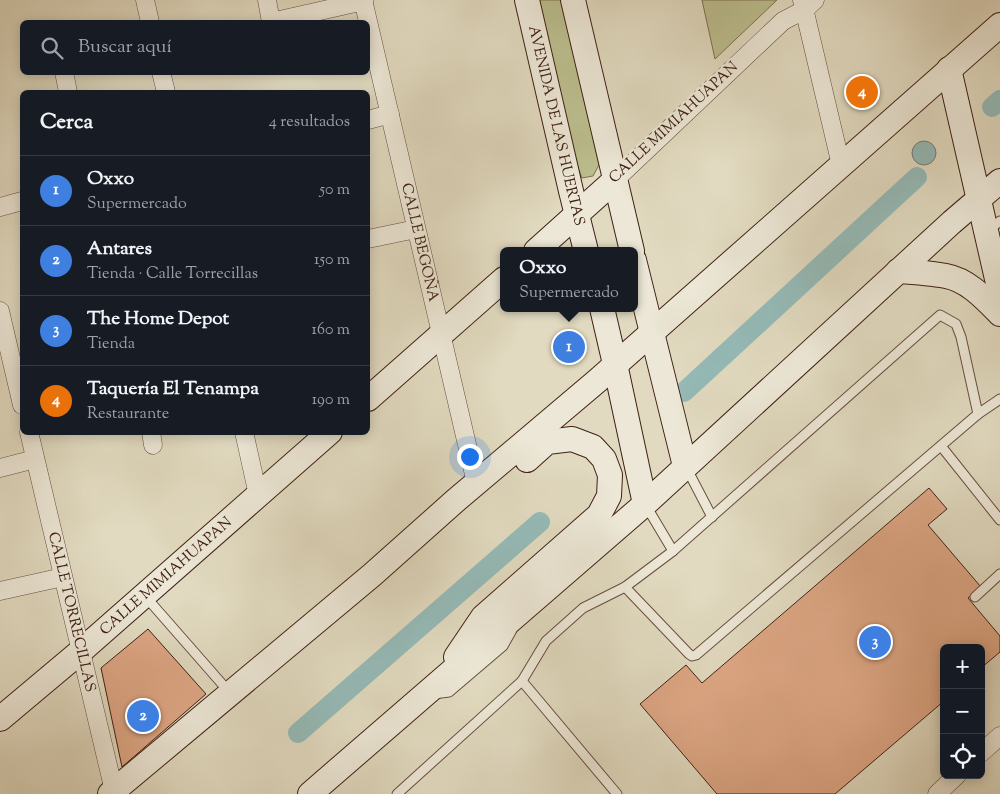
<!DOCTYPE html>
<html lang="es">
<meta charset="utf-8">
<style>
body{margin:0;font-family:"Sorts Mill Goudy",serif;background:#242831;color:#f1f3f6}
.controls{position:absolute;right:15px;bottom:15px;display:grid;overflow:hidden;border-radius:8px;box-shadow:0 2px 12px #0003}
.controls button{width:45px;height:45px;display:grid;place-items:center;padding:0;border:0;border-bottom:1px solid #363941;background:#171b24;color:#f1f3f6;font:25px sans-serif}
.you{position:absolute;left:469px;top:456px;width:18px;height:18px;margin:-12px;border:4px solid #fff;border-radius:50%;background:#1a73e8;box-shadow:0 0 0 8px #1a73e833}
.badge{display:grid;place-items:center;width:32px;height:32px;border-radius:50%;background:#c59692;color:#fff;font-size:16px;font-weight:700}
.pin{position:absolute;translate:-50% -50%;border:2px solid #fff;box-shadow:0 1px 5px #0006}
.popup{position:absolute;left:500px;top:247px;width:138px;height:65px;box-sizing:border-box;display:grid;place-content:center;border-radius:8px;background:#171b24;filter:drop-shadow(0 1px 4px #0005);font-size:16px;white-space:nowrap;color:#9ea1a6}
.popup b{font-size:19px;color:#f1f3f6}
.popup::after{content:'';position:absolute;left:50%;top:100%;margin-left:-10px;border:10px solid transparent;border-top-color:#171b24}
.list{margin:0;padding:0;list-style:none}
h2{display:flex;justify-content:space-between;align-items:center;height:65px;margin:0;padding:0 20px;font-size:21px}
h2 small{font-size:16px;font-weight:400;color:#9ea1a6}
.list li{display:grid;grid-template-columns:32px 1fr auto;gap:15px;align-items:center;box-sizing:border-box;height:70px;padding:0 20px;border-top:1px solid #363941}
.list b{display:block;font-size:19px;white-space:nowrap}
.list p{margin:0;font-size:16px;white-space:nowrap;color:#9ea1a6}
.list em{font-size:16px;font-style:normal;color:#9ea1a6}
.icon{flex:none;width:28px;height:28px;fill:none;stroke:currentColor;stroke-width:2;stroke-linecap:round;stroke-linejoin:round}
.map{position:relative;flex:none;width:1000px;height:794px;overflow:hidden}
.search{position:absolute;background:#171b24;box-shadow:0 2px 12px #0003;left:20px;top:20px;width:350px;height:55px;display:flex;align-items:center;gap:12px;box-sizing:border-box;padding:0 18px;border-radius:8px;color:#9ea1a6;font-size:19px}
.panel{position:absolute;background:#171b24;box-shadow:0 2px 12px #0003;left:20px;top:90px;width:350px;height:345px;border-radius:8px}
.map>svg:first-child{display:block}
.green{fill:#bbbd8d;stroke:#7e6e50}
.water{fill:#95bab7;stroke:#737c76}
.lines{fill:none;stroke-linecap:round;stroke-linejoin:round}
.canal{stroke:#95bab7;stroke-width:20}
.building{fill:#dda684;stroke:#402014}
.lane-casing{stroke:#684e3f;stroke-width:11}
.street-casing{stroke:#684e3f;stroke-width:19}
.secondary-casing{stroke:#402014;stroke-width:26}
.lane{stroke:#ece7d6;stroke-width:9}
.street{stroke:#ece7d6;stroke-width:18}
.secondary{stroke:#ece7d6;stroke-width:24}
.labels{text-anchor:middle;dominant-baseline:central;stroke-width:4.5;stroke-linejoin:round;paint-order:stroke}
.street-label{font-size:15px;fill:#402014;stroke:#ece7d6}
</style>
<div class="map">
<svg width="1000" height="794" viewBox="0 0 1000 794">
<rect width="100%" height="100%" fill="#e1dac0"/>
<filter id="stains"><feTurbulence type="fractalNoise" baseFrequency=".004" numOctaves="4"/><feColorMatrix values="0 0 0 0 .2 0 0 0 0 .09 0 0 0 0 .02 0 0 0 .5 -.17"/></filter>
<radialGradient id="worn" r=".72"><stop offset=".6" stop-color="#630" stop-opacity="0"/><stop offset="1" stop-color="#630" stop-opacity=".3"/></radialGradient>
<g class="green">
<path d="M535,0H563L600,163L593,176L582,178L568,141Z"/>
<path d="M702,0H777L715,59Z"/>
</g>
<circle class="water" cx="924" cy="153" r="12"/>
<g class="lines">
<g class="canal">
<path d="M992,107L1000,100"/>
<path d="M684,392L917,177"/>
<path d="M298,733L540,522"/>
</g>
</g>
<g class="building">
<path d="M929,488L947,509L928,525L981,587L968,598L1000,636V652L981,668V648H944V701L835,794H717L640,704L686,665L702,683Z"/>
<path d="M148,629L206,694L122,767L101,668Z"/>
</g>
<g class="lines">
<g class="lane-casing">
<g id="lane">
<path d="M988,231L1000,221"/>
<path d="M941,446L1000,520"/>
<path d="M687,469L712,517"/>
<path d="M645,504L673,551"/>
<path d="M625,587L689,654L692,656L696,655L978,414L1000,399"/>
<path d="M145,596L230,693"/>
<path d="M975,597L1000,574"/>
<path d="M522,681L617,794"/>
<path d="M434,694L449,692L503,646L512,630"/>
<path d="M397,794L522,681L546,641L583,608L625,587L673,551L940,315L956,324L961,337L978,414"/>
</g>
</g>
<g class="street-casing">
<g id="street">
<path d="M145,0L150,22"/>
<path d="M267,0L271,22"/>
<path id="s1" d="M363,0L476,483"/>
<path d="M802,0L841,165"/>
<path d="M271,22L364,1"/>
<path d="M64,72L68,92"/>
<path d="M161,72L166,92"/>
<path d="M368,120L390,114"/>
<path d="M615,180L783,21L804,10L815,0"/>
<path d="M0,207L22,201"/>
<path d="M368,239L416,229"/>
<path d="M0,311L22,405"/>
<path id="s2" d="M29,432L114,791"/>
<path d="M151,432L153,445"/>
<path d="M244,432L258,495"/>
<path d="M0,468L35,459"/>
<path d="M0,591L63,577"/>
<path d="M981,753L1000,736"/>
<path d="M937,794L957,775"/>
</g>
</g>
<g class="secondary-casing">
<g id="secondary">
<path id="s3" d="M527,0L571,191L586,251"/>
<path d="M573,0L632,251"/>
<path d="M949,69L1000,292"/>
<path d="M536,251L615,180"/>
<path d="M634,260L685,466"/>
<path d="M898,271C914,272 930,273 946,276C968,280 985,299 1000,314"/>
<path d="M602,308L615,364L645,504"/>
<path d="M368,399L504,279"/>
<path d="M456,657L483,617L599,515L609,496L610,475L604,459L593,447L572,439L547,442L527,460"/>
<path id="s4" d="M0,719L81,651L330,432"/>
<path d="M110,794L372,575L455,501L597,381L1000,25"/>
<path d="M310,794L645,504L952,222L1000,181"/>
</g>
</g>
<use href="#lane" class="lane"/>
<use href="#street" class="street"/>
<use href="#secondary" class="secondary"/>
</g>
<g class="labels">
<g class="street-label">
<text transform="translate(674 123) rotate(-43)">CALLE MIMIAHUAPAN</text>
<text stroke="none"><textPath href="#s3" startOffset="129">AVENIDA DE LAS HUERTAS</textPath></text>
<text stroke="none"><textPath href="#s1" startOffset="249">CALLE BEGOÑA</textPath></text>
<text stroke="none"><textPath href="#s4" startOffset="219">CALLE MIMIAHUAPAN</textPath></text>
<text stroke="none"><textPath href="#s2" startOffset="185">CALLE TORRECILLAS</textPath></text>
</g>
</g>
<rect width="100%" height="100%" filter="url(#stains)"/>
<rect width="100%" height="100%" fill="url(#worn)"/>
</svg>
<div class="controls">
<button>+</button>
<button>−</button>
<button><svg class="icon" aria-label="locate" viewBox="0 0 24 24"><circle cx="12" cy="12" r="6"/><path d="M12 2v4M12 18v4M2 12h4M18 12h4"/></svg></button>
</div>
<div class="you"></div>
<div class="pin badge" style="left:569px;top:347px;background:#3f7fe0">1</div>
<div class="popup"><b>Oxxo</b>Supermercado</div>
<div class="pin badge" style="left:143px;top:716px;background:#3f7fe0">2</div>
<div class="pin badge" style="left:875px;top:642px;background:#3f7fe0">3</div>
<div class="pin badge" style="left:862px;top:92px;background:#e8710a">4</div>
<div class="search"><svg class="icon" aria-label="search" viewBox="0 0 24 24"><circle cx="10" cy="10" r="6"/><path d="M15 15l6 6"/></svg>Buscar aquí</div>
<section class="panel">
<h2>Cerca<small>4 resultados</small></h2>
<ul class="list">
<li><span class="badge" style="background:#3f7fe0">1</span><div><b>Oxxo</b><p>Supermercado</p></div><em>50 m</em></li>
<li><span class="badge" style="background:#3f7fe0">2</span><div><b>Antares</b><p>Tienda · Calle Torrecillas</p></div><em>150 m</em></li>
<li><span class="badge" style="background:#3f7fe0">3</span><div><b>The Home Depot</b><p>Tienda</p></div><em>160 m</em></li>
<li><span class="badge" style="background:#e8710a">4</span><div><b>Taquería El Tenampa</b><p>Restaurante</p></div><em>190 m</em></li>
</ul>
</section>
</div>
